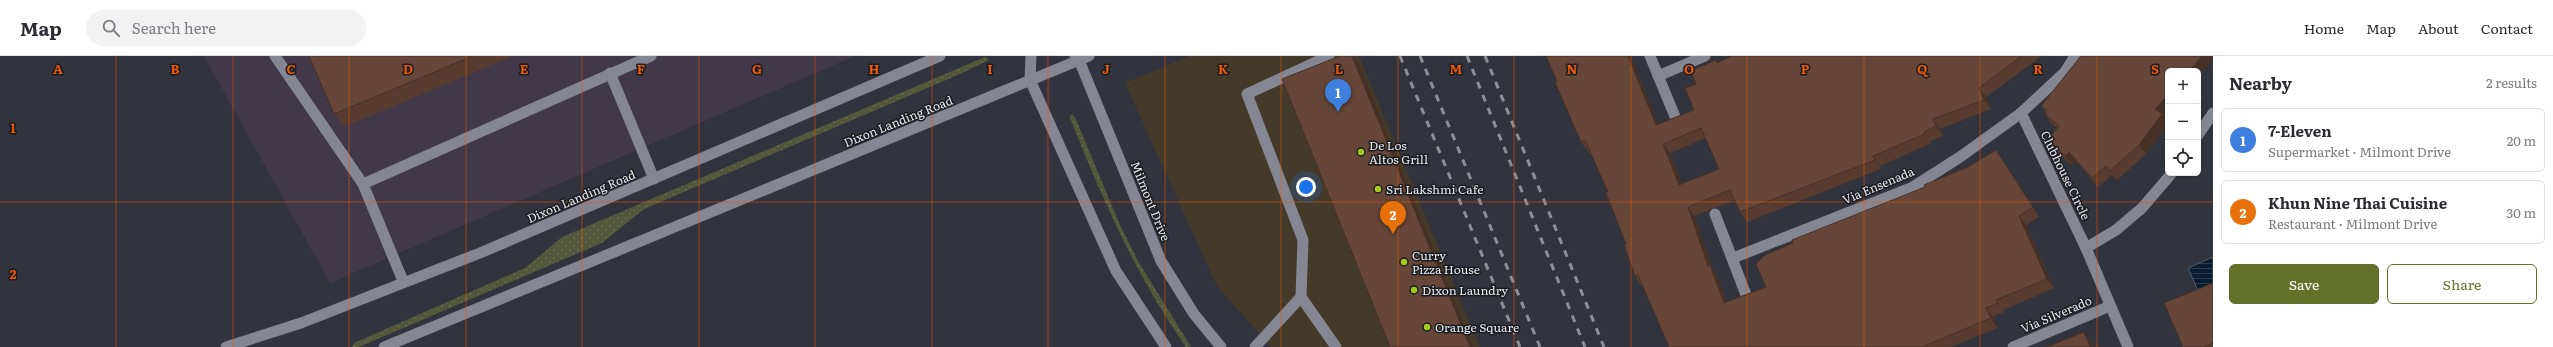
<!DOCTYPE html>
<meta charset="utf-8">
<style>
body{margin:0;font-family:Literata,serif;background:#f2f2f3;color:#2b2b33}
.controls{position:absolute;right:12px;top:12px;display:grid;overflow:hidden;border-radius:6px;box-shadow:0 1px 3px #0004}
.controls button{width:36px;height:36px;display:grid;place-items:center;padding:0;border:0;border-bottom:1px solid #e1e1e2;background:#fff;color:#2b2b33;font:20px sans-serif}
.you{position:absolute;left:1306px;top:131px;width:14px;height:14px;margin:-10px;border:3px solid #fff;border-radius:50%;background:#1a73e8;box-shadow:0 0 0 6px #1a73e833}
.badge{display:grid;place-items:center;width:26px;height:26px;border-radius:50%;background:#647128;color:#fff;font-size:13px;font-weight:700}
.pin{position:absolute;translate:-50% -33px;filter:drop-shadow(0 1px 2px #0008)}
.pin::after{content:'';position:absolute;top:21px;width:14px;height:12px;background:inherit;clip-path:polygon(0 0,100% 0,50% 100%)}
.list{margin:0;padding:0;list-style:none}
h2{display:flex;justify-content:space-between;align-items:center;height:52px;margin:0;padding:0 16px;font-size:17px}
h2 small{font-size:13px;font-weight:400;color:#7c7c81}
.list li{display:grid;grid-template-columns:26px 1fr auto;gap:12px;align-items:center;box-sizing:border-box;height:64px;margin:0 8px 8px;padding:0 8px;border:1px solid #e1e1e2;border-radius:6px}
.list b{display:block;font-size:15px;white-space:nowrap}
.list p{margin:0;font-size:13px;white-space:nowrap;color:#7c7c81}
.list em{font-size:13px;font-style:normal;color:#7c7c81}
.actions{display:flex;gap:8px;padding:12px 16px}
.actions a{flex:1;padding:9px 0;border:1px solid #647128;border-radius:6px;text-align:center;font-size:14px;color:#647128}
.actions .main{background:#647128;color:#fff}
.icon{flex:none;width:22px;height:22px;fill:none;stroke:currentColor;stroke-width:2;stroke-linecap:round;stroke-linejoin:round}
.map{position:relative;flex:none;width:2213px;height:291px;overflow:hidden}
header{display:flex;align-items:center;gap:24px;box-sizing:border-box;height:56px;padding:0 20px;background:#fff;border-bottom:1px solid #e1e1e2}
header strong{font-size:19px}
nav{display:flex;gap:22px;margin-inline-start:auto;font-size:14px}
.search{width:280px;height:36px;background:#f2f2f3;display:flex;align-items:center;gap:10px;box-sizing:border-box;padding:0 14px;border-radius:22px;color:#7c7c81;font-size:15px}
main{display:flex}
aside{flex:1;background:#fff}
.map>svg:first-child{display:block}
.commercial{fill:#443a2a}
.industrial{fill:#413848}
.grass{fill:url(#grass-dots)}
.water{fill:url(#water-rules);stroke:#4c5a6b}
.lines{fill:none;stroke-linecap:round;stroke-linejoin:round}
.service{stroke:#848792;stroke-width:11}
.minor{stroke:#848792;stroke-width:11}
.tertiary{stroke:#848792;stroke-width:11}
.secondary{stroke:#848792;stroke-width:11}
.rail{stroke:#8d8f97;stroke-width:3;stroke-dasharray:7 7;stroke-linecap:butt}
.wall{fill:#583c30;fill-rule:evenodd}
.shaded-wall{fill:#473127}
.building{fill:#664638;stroke:#473127;fill-rule:evenodd}
.grid{fill:none;stroke:#e8590c;stroke-width:1;stroke-opacity:0.55}
.poi-dot{fill:#a9c71b;stroke:#1a1c20;stroke-width:1.5}
.labels{text-anchor:middle;dominant-baseline:central;stroke-width:3;stroke-linejoin:round;paint-order:stroke}
.street-label{font-size:12px;fill:#e7e9ef;stroke:#1a1c20}
.poi-label{font-size:12px;fill:#e7e9ef;stroke:#1a1c20;text-anchor:start}
.grid-label{font-size:13px;text-anchor:middle;font-weight:bold;fill:#e8590c;stroke:#1a1c20;stroke-width:3;stroke-linejoin:round;paint-order:stroke}
</style>
<header>
<strong>Map</strong>
<div class="search"><svg class="icon" aria-label="search" viewBox="0 0 24 24"><circle cx="10" cy="10" r="6"/><path d="M15 15l6 6"/></svg>Search here</div>
<nav><a>Home</a><a>Map</a><a>About</a><a>Contact</a></nav>
</header>
<main>
<div class="map">
<svg width="2213" height="291" viewBox="0 0 2213 291">
<defs>
<pattern id="grass-dots" width="8" height="8" patternUnits="userSpaceOnUse"><rect width="8" height="8" fill="#52563a"/><path d="M2 2h.1M6 6h.1" fill="none" stroke="#6b6e57" stroke-width="1.8" stroke-linecap="round"/></pattern>
<pattern id="water-rules" width="6" height="5" patternUnits="userSpaceOnUse"><rect width="6" height="5" fill="#091c32"/><path d="M0 2.5h6" fill="none" stroke="#2d3d50"/></pattern>
</defs>
<rect width="100%" height="100%" fill="#31343d"/>
<path class="commercial" d="M1189,0H1359L1480,291H1271L1217,230L1125,27Z"/>
<path class="industrial" d="M204,0H855L330,227Z"/>
<g class="grass">
<path d="M985,1L989,4L960,18L644,153L602,187L359,291H352L354,287L525,212L562,181Z"/>
<path d="M1071,58L1075,61L1119,167L1138,205L1191,291H1186C1136,220 1102,142 1070,62Z"/>
</g>
<path class="water" d="M2213,201V234L2200,239L2188,212Z"/>
<g class="lines">
<g class="service">
<path d="M275,0L363,128L651,0"/>
<path d="M1329,0L1247,38L1303,184L1301,241L1336,291"/>
<path d="M610,17L654,123"/>
<path d="M363,128L403,225"/>
<path d="M1255,291L1301,241"/>
</g>
<g class="minor">
<path d="M1650,0L1676,63"/>
<path d="M1658,20L1705,0"/>
<path d="M2021,57L2086,192L2128,291"/>
<path d="M2198,79L2213,57"/>
<path d="M1715,158L1748,244"/>
<path d="M2086,192L2116,174L2142,152L2172,117"/>
<path d="M1733,202L1913,131L1960,101L2021,57L2065,16L2075,0"/>
<path d="M2013,291L2110,250"/>
</g>
<g class="tertiary">
<path d="M1031,0L1030,24L1116,215L1166,291"/>
<path d="M1075,0L1079,4L1161,205L1194,258L1221,291"/>
</g>
<g class="secondary">
<path d="M226,291L301,267L480,197L940,0"/>
<path d="M384,291L1089,0"/>
</g>
<g class="rail">
<path d="M1400,0L1520,291"/>
<path d="M1420,0L1540,291"/>
<path d="M1467,0L1585,291"/>
<path d="M1485,0L1604,291"/>
</g>
</g>
<g class="wall">
<path d="M309,0H513L344,71L334,58Z"/>
<path d="M1732,0H2042L1986,41L1991,53L1940,73L1943,80L1930,85L1932,87L1880,110L1881,113L1747,166L1740,156L1735,144L1694,160L1713,213L1717,219L1727,246L1766,231L1925,131L1968,111L1996,94L2039,161L2026,169L2054,232L2003,254L2004,256L1993,261L1997,272L1951,291H1669L1643,230H1641L1635,220L1626,188L1608,136L1590,95L1588,96L1581,86L1557,25L1658,68L1694,54L1696,28L1718,7ZM1706,82L1719,113L1682,128L1670,97Z"/>
<path d="M2081,0H2212L2208,10L2168,15V56L2164,61L2168,67V68L2146,98L2117,124L2112,119L2098,131L2076,105L2072,109L2053,94L2047,85L2057,72L2051,67L2045,58L2046,56L2041,50Z"/>
<path d="M2213,227V291H2183Z"/>
</g>
<g class="shaded-wall">
<path d="M1352,0H1353L1359,8L1473,291H1470Z"/>
<path d="M1628,0H1631L1663,79L1656,69Z"/>
<path d="M2202,0H2212L2208,10L2198,21V15H2189Z"/>
<path d="M1979,32L1986,41L1991,53L1984,44Z"/>
<path d="M2168,39V56L2164,61L2168,67V68L2146,98L2139,89L2155,53Z"/>
<path d="M1933,63L1940,73L1943,80L1936,70Z"/>
<path d="M1663,88L1670,97L1686,138L1679,129Z"/>
<path d="M2069,96L2076,105L2072,109L2066,100Z"/>
<path d="M1873,100L1880,110L1881,113L1875,104Z"/>
<path d="M1688,151L1694,160L1713,213L1717,219L1731,256L1724,247L1708,210Z"/>
<path d="M2019,160L2026,169L2054,232L2047,223Z"/>
<path d="M1986,252L1993,261L1997,272L1991,262Z"/>
<path d="M2084,276L2091,286L2093,291H2090Z"/>
</g>
<g class="building">
<path d="M309,0H473L334,58Z"/>
<path d="M1340,0H1352L1470,291H1390L1282,23Z"/>
<path d="M1546,0H1628L1656,69L1694,54L1685,32L1696,28L1691,15L1716,4L1717,7L1732,0H2022L1979,32L1984,44L1933,63L1936,70L1924,76L1925,78L1873,100L1875,104L1740,156L1730,134L1688,151L1708,210L1710,209L1724,247L1766,231L1756,208L1765,199L1793,187L1792,184L1925,131L1924,129L1968,111L1996,94L2033,151L2019,160L2047,223L1996,244L1998,247L1986,252L1991,262L1922,291H1669L1638,219L1635,220L1624,189L1626,188L1606,137L1608,136L1585,84L1581,86L1555,26L1557,25ZM1701,72L1719,113L1679,129L1663,88Z"/>
<path d="M2081,0H2202L2189,15H2168V39L2155,53L2162,58L2139,89L2110,115L2106,110L2092,122L2069,96L2066,100L2047,85L2059,70L2045,58L2047,54L2041,50Z"/>
<path d="M2213,227V287L2204,291H2183L2164,247Z"/>
<path d="M2084,276L2090,291H2047Z"/>
<path d="M2098,289V291H2093Z"/>
</g>
<path class="grid" d="M116,0V291M233,0V291M349,0V291M466,0V291M582,0V291M699,0V291M815,0V291M932,0V291M1048,0V291M1165,0V291M1281,0V291M1398,0V291M1514,0V291M1631,0V291M1747,0V291M1864,0V291M1980,0V291M2097,0V291M0,146H2213"/>
<g class="poi-dot">
<circle cx="1361" cy="96" r="4"/>
<circle cx="1378" cy="133" r="4"/>
<circle cx="1404" cy="206" r="4"/>
<circle cx="1414" cy="234" r="4"/>
<circle cx="1427" cy="271" r="4"/>
</g>
<g class="labels">
<g class="street-label">
<text transform="translate(898 65) rotate(-22)">Dixon Landing Road</text>
<text transform="translate(2066 119) rotate(64)">Clubhouse Circle</text>
<text transform="translate(1878 129) rotate(-23)">Via Ensenada</text>
<text transform="translate(581 140) rotate(-23)">Dixon Landing Road</text>
<text transform="translate(1151 145) rotate(68)">Milmont Drive</text>
<text transform="translate(2056 258) rotate(-23)">Via Silverado</text>
</g>
<g class="poi-label">
<text x="1369" y="89">De Los<tspan x="1369" dy="14">Altos Grill</tspan></text>
<text x="1386" y="133">Sri Lakshmi Cafe</text>
<text x="1412" y="199">Curry<tspan x="1412" dy="14">Pizza House</tspan></text>
<text x="1422" y="234">Dixon Laundry</text>
<text x="1435" y="271">Orange Square</text>
</g>
</g>
<g class="grid-label">
<text x="58" y="18">A</text>
<text x="175" y="18">B</text>
<text x="291" y="18">C</text>
<text x="408" y="18">D</text>
<text x="524" y="18">E</text>
<text x="641" y="18">F</text>
<text x="757" y="18">G</text>
<text x="874" y="18">H</text>
<text x="990" y="18">I</text>
<text x="1106" y="18">J</text>
<text x="1223" y="18">K</text>
<text x="1339" y="18">L</text>
<text x="1456" y="18">M</text>
<text x="1572" y="18">N</text>
<text x="1689" y="18">O</text>
<text x="1805" y="18">P</text>
<text x="1922" y="18">Q</text>
<text x="2038" y="18">R</text>
<text x="2155" y="18">S</text>
<text x="13" y="77">1</text>
<text x="13" y="223">2</text>
</g>
</svg>
<div class="controls">
<button>+</button>
<button>−</button>
<button><svg class="icon" aria-label="locate" viewBox="0 0 24 24"><circle cx="12" cy="12" r="6"/><path d="M12 2v4M12 18v4M2 12h4M18 12h4"/></svg></button>
</div>
<div class="you"></div>
<div class="pin badge" style="left:1338px;top:56px;background:#3f7fe0">1</div>
<div class="pin badge" style="left:1393px;top:178px;background:#e8710a">2</div>
</div>
<aside>
<h2>Nearby<small>2 results</small></h2>
<ul class="list">
<li><span class="badge" style="background:#3f7fe0">1</span><div><b>7-Eleven</b><p>Supermarket · Milmont Drive</p></div><em>20 m</em></li>
<li><span class="badge" style="background:#e8710a">2</span><div><b>Khun Nine Thai Cuisine</b><p>Restaurant · Milmont Drive</p></div><em>30 m</em></li>
</ul>
<div class="actions"><a class="main">Save</a><a>Share</a></div>
</aside>
</main>
